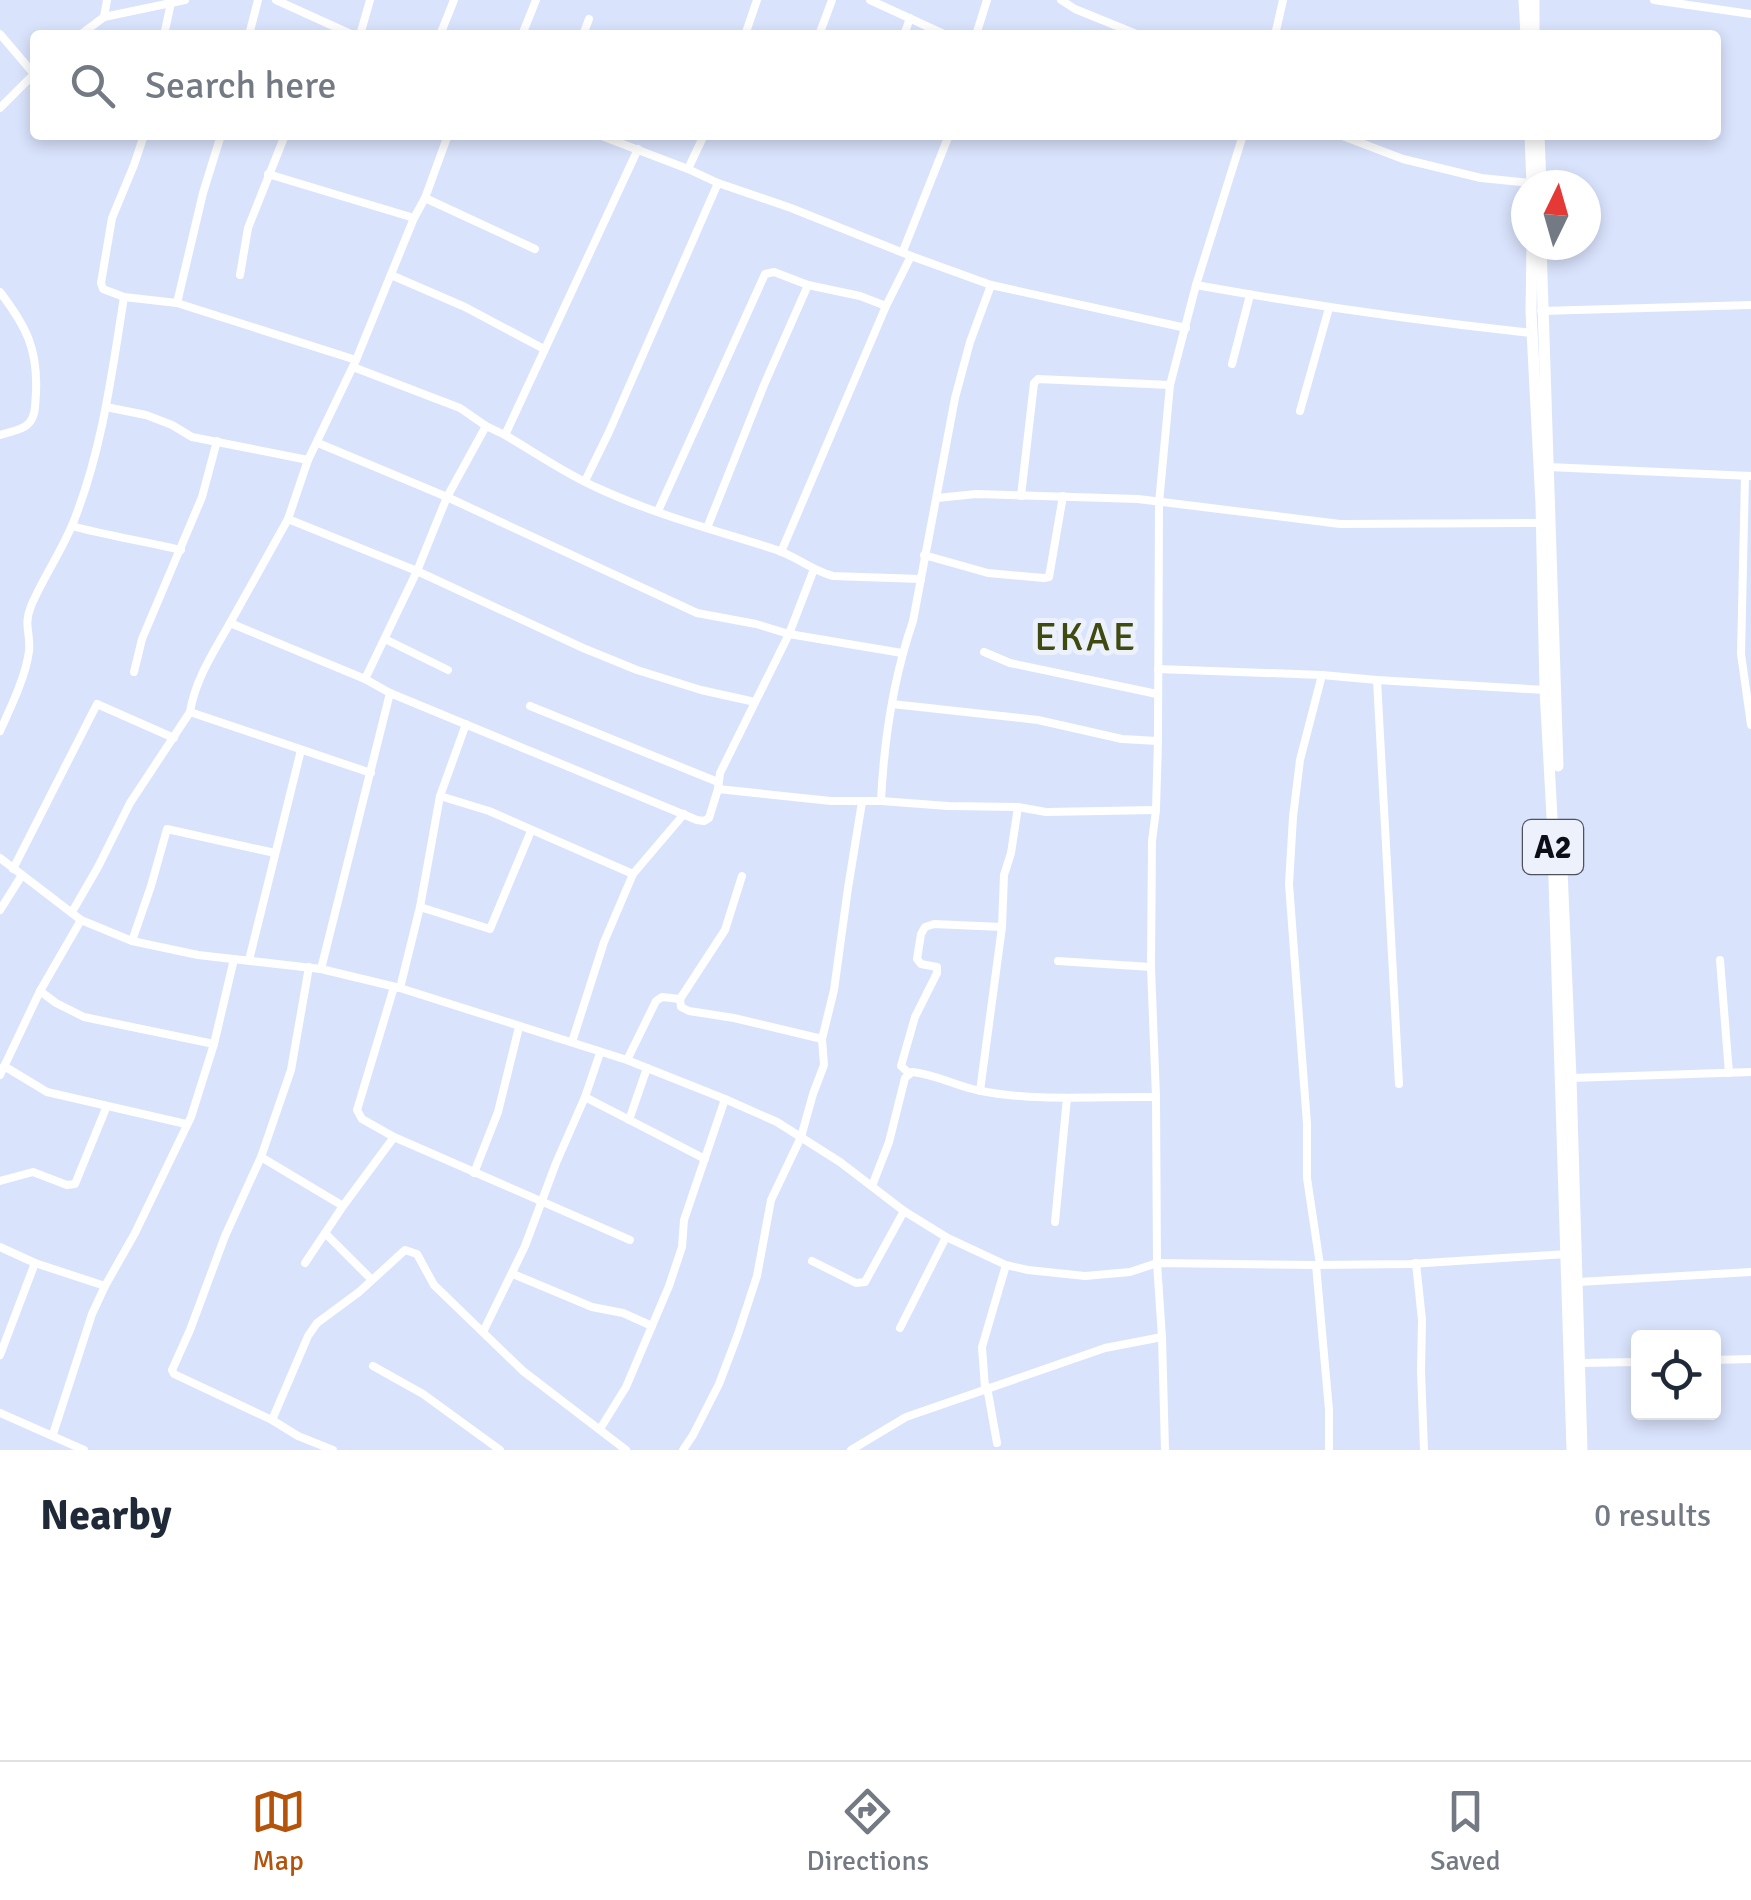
<!DOCTYPE html>
<style>
body{margin:0;font-family:Signika,sans-serif;background:#f6f6f7;color:#1f2937}
.controls{position:absolute;right:30px;bottom:30px;display:grid;overflow:hidden;border-radius:10px;box-shadow:0 5px 15px #0003}
.controls button{width:90px;height:90px;display:grid;place-items:center;padding:0;border:0;border-bottom:2px solid #e0e1e3;background:#fff;color:#1f2937;font:50px sans-serif}
.compass{position:absolute;left:1511px;top:170px;width:90px;height:90px;border-radius:50%;background:#fff;box-shadow:0 5px 15px #0003;rotate:5deg}
.list{margin:0;padding:0;list-style:none}
h2{display:flex;justify-content:space-between;align-items:center;height:130px;margin:0;padding:0 40px;font-size:42px}
h2 small{font-size:32px;font-weight:400;color:#747a83}
.icon{flex:none;width:55px;height:55px;fill:none;stroke:currentColor;stroke-width:2;stroke-linecap:round;stroke-linejoin:round}
.map{position:relative;flex:none;width:1751px;height:1450px;overflow:hidden}
.search{position:absolute;background:#fff;box-shadow:0 5px 15px #0003;left:30px;right:30px;top:30px;height:110px;display:flex;align-items:center;gap:25px;box-sizing:border-box;padding:0 35px;border-radius:10px;color:#747a83;font-size:38px}
.sheet{height:310px;background:#fff}
nav{display:flex;justify-content:space-around;align-items:center;box-sizing:border-box;height:140px;border-top:2px solid #e0e1e3;background:#fff;font-size:28px;color:#747a83}
nav a{display:grid;justify-items:center;gap:5px}
nav .on{color:#b45309}
.map>svg:first-child{display:block}
.lines{fill:none;stroke-linecap:round;stroke-linejoin:round}
.minor{stroke:#fff;stroke-width:8}
.trunk{stroke:#fff;stroke-width:11}
.labels{text-anchor:middle;dominant-baseline:central;stroke-width:10;stroke-linejoin:round;paint-order:stroke}
.shield{fill:#edf1fb;stroke:#4f525b;stroke-width:2.5}
.shield-label{font-size:32px;font-weight:bold;fill:#0b0e16}
.quarter-label{font-size:40px;letter-spacing:2.5px;fill:#3f4a11;stroke:#edf1fb}
</style>
<div class="map">
<svg width="1751" height="1450" viewBox="0 0 1751 1450">
<rect width="100%" height="100%" fill="#d9e3fc"/>
<g class="lines">
<g class="minor">
<path d="M276,0L353,35"/>
<path d="M870,0L946,35"/>
<path d="M1061,0L1075,9L1139,35"/>
<path d="M1654,0L1751,14"/>
<path d="M104,17L107,0"/>
<path d="M0,34L34,74"/>
<path d="M80,35L104,17L185,0"/>
<path d="M164,35L171,3"/>
<path d="M249,35L258,0"/>
<path d="M360,35L370,0"/>
<path d="M440,35L454,0"/>
<path d="M522,35L536,0"/>
<path d="M583,35L589,19"/>
<path d="M745,35L757,0"/>
<path d="M819,35L832,0"/>
<path d="M904,35L910,18"/>
<path d="M976,35L987,0"/>
<path d="M1275,35L1283,0"/>
<path d="M0,108L35,73"/>
<path d="M144,135L134,165L112,218L101,283L103,289L124,297L177,303L356,360"/>
<path d="M599,135L688,169L718,183L791,208L911,256L991,285L1186,328"/>
<path d="M1340,135L1403,159L1481,178L1532,183"/>
<path d="M638,149L505,435C536,453 567,475 600,489C656,515 718,531 777,550C797,557 813,571 833,576L921,579"/>
<path d="M688,169L704,135"/>
<path d="M268,174L414,218"/>
<path d="M425,198L535,249"/>
<path d="M903,251L949,135"/>
<path d="M240,275L248,228L285,135"/>
<path d="M391,275L465,307L544,349"/>
<path d="M1196,285C1308,305 1419,321 1532,333"/>
<path d="M0,292C26,326 38,349 36,393C35,403 36,416 29,423C23,430 9,432 0,435"/>
<path d="M177,303L203,193L221,135"/>
<path d="M1541,311L1751,305"/>
<path d="M1232,364L1250,295"/>
<path d="M353,367L460,408L486,426L505,435"/>
<path d="M106,407L146,415L172,425L192,437L308,460"/>
<path d="M1300,411L1329,308"/>
<path d="M318,443L447,497L697,613L756,624L789,634L902,653"/>
<path d="M1548,467L1751,476"/>
<path d="M1745,476L1741,654L1751,725"/>
<path d="M585,481L609,432L718,183"/>
<path d="M1021,496L1034,383L1038,379L1170,385"/>
<path d="M937,498L976,494L1138,499L1340,524L1541,523"/>
<path d="M658,511L765,274L774,272L808,285L860,296L886,306"/>
<path d="M288,519L417,571L583,648L637,670L701,690L755,702"/>
<path d="M72,526C108,536 144,541 181,550"/>
<path d="M707,528L764,385L808,285"/>
<path d="M781,552L886,306L911,256"/>
<path d="M924,555L988,573L1044,578L1049,577L1063,496"/>
<path d="M230,623L288,519L308,460L356,360L414,218L425,198L448,135"/>
<path d="M385,639L448,670"/>
<path d="M984,652L1010,663L1157,694"/>
<path d="M1158,669L1322,675L1377,680L1545,690"/>
<path d="M134,672L142,639L202,497L217,441"/>
<path d="M365,679L417,571L447,497L486,426"/>
<path d="M1377,680L1399,1084"/>
<path d="M892,704L1038,720L1122,739L1158,741"/>
<path d="M530,706L718,782"/>
<path d="M190,712L371,773"/>
<path d="M0,731C10,709 26,676 29,651C31,633 23,626 31,606C43,578 61,552 73,523C102,451 112,373 124,297"/>
<path d="M718,789L720,773L789,634L814,569"/>
<path d="M440,796L489,811L633,874L684,814"/>
<path d="M881,801C884,740 893,679 913,621L955,398L970,342L991,285"/>
<path d="M0,858L81,920L132,941L198,955L321,969L400,988L627,1060L725,1099L777,1122L840,1162L904,1211L946,1237L1006,1265L1028,1270L1085,1276L1130,1272L1157,1263L1316,1265L1410,1264L1567,1254"/>
<path d="M13,869L97,704L174,738"/>
<path d="M742,876L725,930L680,999L681,1007L689,1011L734,1018L822,1039"/>
<path d="M420,907L490,929L531,831"/>
<path d="M0,910L22,875"/>
<path d="M72,912L98,867L130,803L190,712C195,680 214,651 230,623L365,679L390,693L697,820L704,821L709,818L718,789L831,801H881L948,806L1018,807L1046,812L1156,810"/>
<path d="M132,941L151,886L167,829L275,853"/>
<path d="M249,960L301,750"/>
<path d="M1720,960L1729,1073"/>
<path d="M1058,961L1151,967"/>
<path d="M309,967L291,1070L261,1157L225,1236L190,1330L172,1370L174,1374L272,1420L298,1436L333,1450"/>
<path d="M321,969L390,693"/>
<path d="M394,987L357,1110L362,1119L394,1137"/>
<path d="M400,988L420,907L440,796L466,724"/>
<path d="M40,991L56,1003L84,1017L214,1044"/>
<path d="M572,1042L604,942L633,874"/>
<path d="M627,1060L656,1001L662,997L680,999"/>
<path d="M4,1066L47,1092L186,1124"/>
<path d="M909,1073L901,1066L915,1017L937,973V967L921,964L917,959L921,934L925,927L934,924L1002,927"/>
<path d="M0,1075L40,991L81,920"/>
<path d="M1571,1078L1751,1072"/>
<path d="M980,1091L1002,927L1004,875L1011,853L1018,807"/>
<path d="M585,1097L705,1159"/>
<path d="M629,1120L647,1068"/>
<path d="M261,1157L343,1206"/>
<path d="M474,1173L498,1112L519,1027"/>
<path d="M0,1181L33,1172L67,1185L75,1184L106,1108"/>
<path d="M872,1186L889,1142L905,1078L912,1072C936,1074 957,1087 981,1091C1038,1102 1098,1096 1156,1097"/>
<path d="M1055,1222L1067,1098"/>
<path d="M325,1233L372,1280"/>
<path d="M0,1247L35,1263L105,1286"/>
<path d="M812,1261L856,1283L865,1282L904,1211"/>
<path d="M305,1263L343,1206L394,1137L630,1240"/>
<path d="M1416,1263L1422,1320L1421,1371L1424,1450"/>
<path d="M1316,1265L1329,1410V1450"/>
<path d="M1320,1265L1307,1178V1124L1289,884L1293,817L1300,760L1322,675"/>
<path d="M513,1274L592,1307L623,1313L652,1326"/>
<path d="M1578,1282L1751,1272"/>
<path d="M900,1328L946,1237"/>
<path d="M483,1332L525,1246L556,1163L585,1097L600,1053"/>
<path d="M0,1355L35,1263"/>
<path d="M1714,1360L1751,1359"/>
<path d="M1581,1363L1638,1362"/>
<path d="M373,1366L423,1394L500,1450"/>
<path d="M987,1387L997,1443"/>
<path d="M985,1388L982,1347L1006,1265"/>
<path d="M0,1413L84,1450"/>
<path d="M272,1420L308,1336L317,1323L359,1292L405,1250L417,1254L434,1285L523,1371L626,1450"/>
<path d="M600,1429L626,1387L669,1286L682,1247L684,1220L725,1099"/>
<path d="M53,1434L92,1314L105,1286L135,1233L191,1117L214,1044L234,959"/>
<path d="M683,1450L693,1435L719,1384L738,1334L757,1276L771,1200L801,1137L813,1094L824,1065L822,1039L834,990L848,888L862,802"/>
<path d="M851,1450L906,1417L1105,1348L1162,1337"/>
<path d="M1165,1450L1162,1337L1157,1263L1156,1097L1151,967L1152,841L1156,810L1158,741L1159,503L1170,385L1196,285L1243,135"/>
</g>
<g class="trunk">
<path d="M1524,0L1526,35"/>
<path d="M1534,0V35"/>
<path d="M1530,135L1532,185"/>
<path d="M1539,135L1541,185"/>
<path d="M1532,245L1531,312L1541,504L1545,690L1552,817L1572,1450"/>
<path d="M1541,245L1558,766"/>
<path d="M1562,870L1571,1078L1582,1450"/>
</g>
</g>
<g class="labels">
<rect class="shield" x="1523" y="820" width="60" height="54" rx="8"/>
<g class="shield-label">
<text x="1553" y="847">A2</text>
</g>
<g class="quarter-label">
<text x="1086" y="637">EKAE</text>
</g>
</g>
</svg>
<div class="controls">
<button><svg class="icon" aria-label="locate" viewBox="0 0 24 24"><circle cx="12" cy="12" r="6"/><path d="M12 2v4M12 18v4M2 12h4M18 12h4"/></svg></button>
</div>
<svg class="compass" viewBox="-18 -18 36 36"><path d="M0-13l5 13h-10z" fill="#e53935"/><path d="M0 13l5-13h-10z" fill="#747a83"/></svg>
<div class="search"><svg class="icon" aria-label="search" viewBox="0 0 24 24"><circle cx="10" cy="10" r="6"/><path d="M15 15l6 6"/></svg>Search here</div>
</div>
<section class="sheet">
<h2>Nearby<small>0 results</small></h2>
<ul class="list">
</ul>
</section>
<nav>
<a class="on"><svg class="icon" aria-label="map" viewBox="0 0 24 24"><path d="M3 6l6-2 6 2 6-2v14l-6 2-6-2-6 2zM9 4v14M15 6v14"/></svg>Map</a>
<a><svg class="icon" aria-label="directions" viewBox="0 0 24 24"><path d="M12 3l9 9-9 9-9-9zM9 14v-3h6M13 9l2 2-2 2"/></svg>Directions</a>
<a><svg class="icon" aria-label="saved" viewBox="0 0 24 24"><path d="M7 4h10v16l-5-4-5 4z"/></svg>Saved</a>
</nav>
